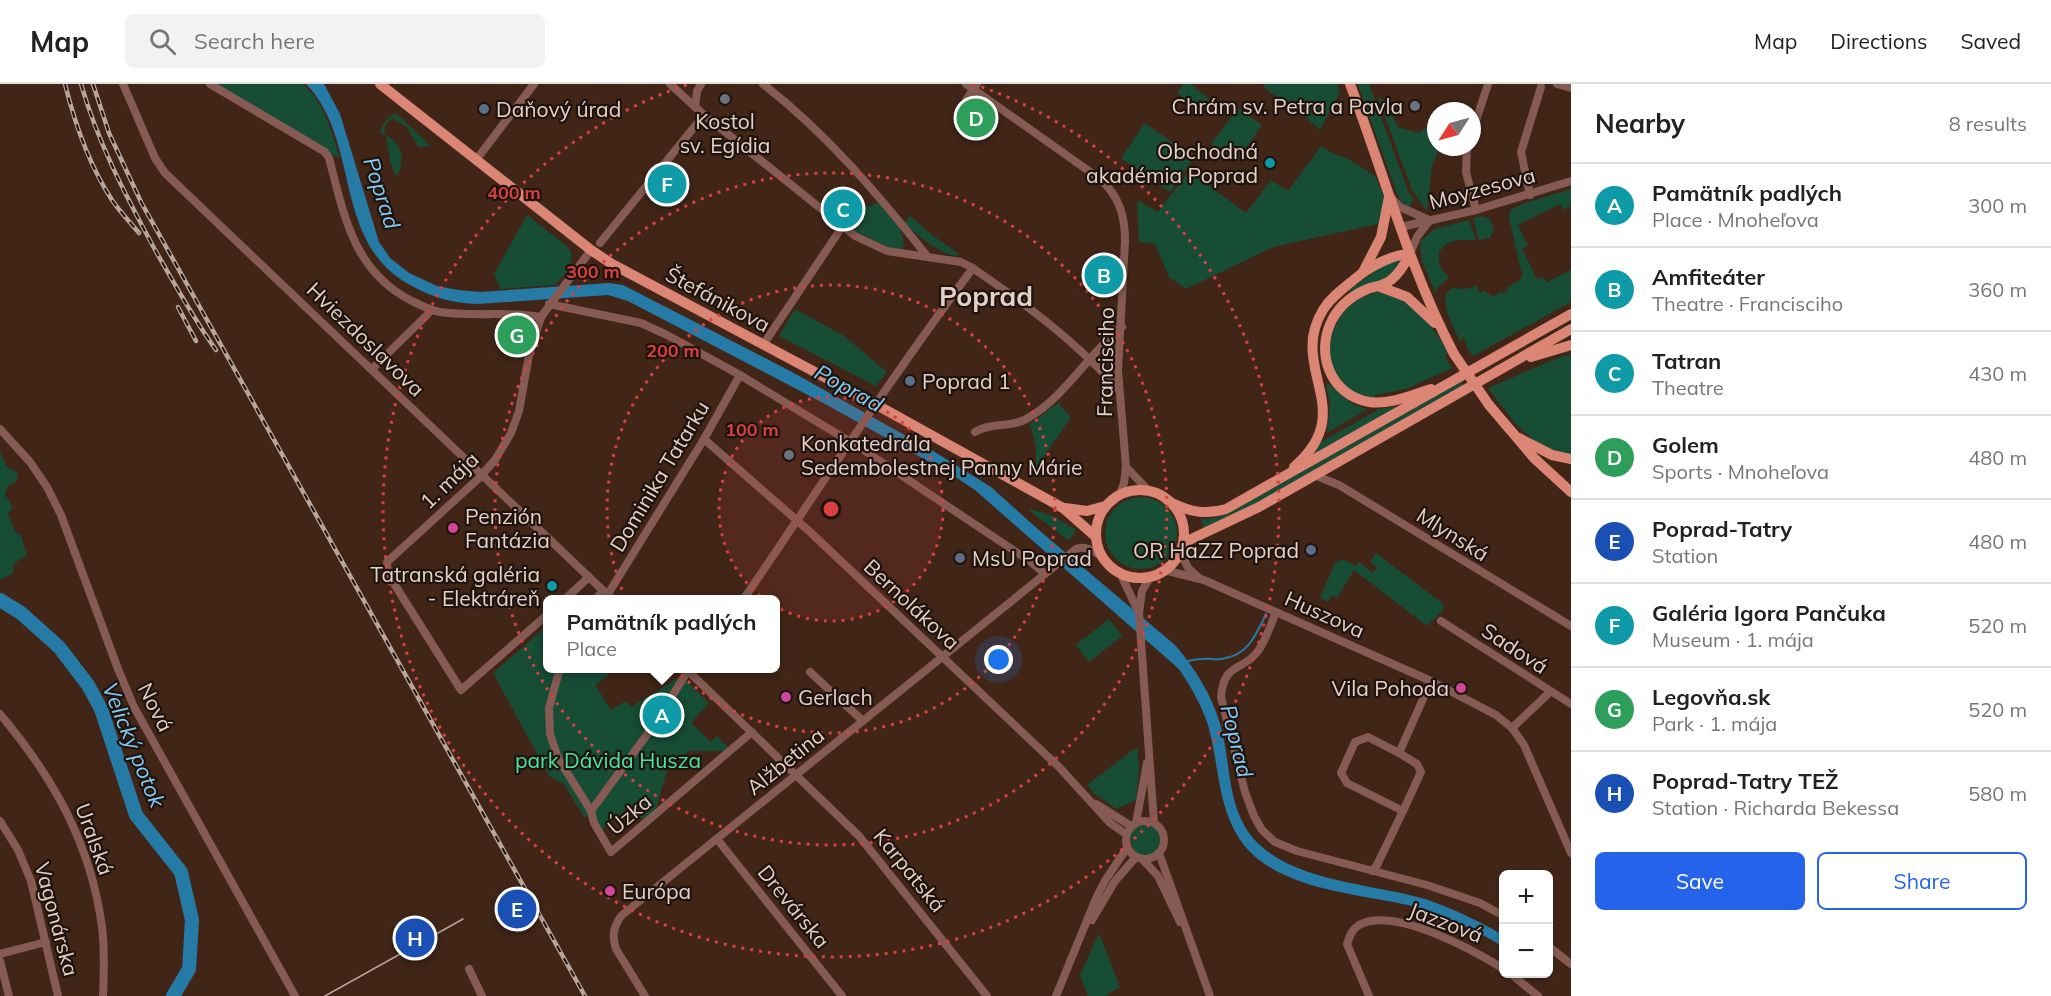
<!DOCTYPE html>
<meta charset="utf-8">
<style>
body{margin:0;font-family:Mulish,sans-serif;background:#f2f2f2;color:#222}
.controls{position:absolute;right:18px;bottom:18px;display:grid;overflow:hidden;border-radius:9px;box-shadow:0 2px 4px #0004}
.controls button{width:54px;height:54px;display:grid;place-items:center;padding:0;border:0;border-bottom:2px solid #e0e0e0;background:#fff;color:#222;font:30px sans-serif}
.compass{position:absolute;left:1427px;top:18px;width:54px;height:54px;border-radius:50%;background:#fff;box-shadow:0 2px 4px #0004;rotate:234deg}
.you{position:absolute;left:999px;top:576px;width:21px;height:21px;margin:-15px;border:4px solid #fff;border-radius:50%;background:#1a73e8;box-shadow:0 0 0 9px #1a73e833}
.badge{display:grid;place-items:center;width:39px;height:39px;border-radius:50%;background:#2563eb;color:#fff;font-size:20px;font-weight:700}
.pin{position:absolute;translate:-50% -50%;border:3px solid #fff;box-shadow:0 2px 6px #0006}
.popup{position:absolute;left:543px;top:511px;width:237px;height:78px;box-sizing:border-box;display:grid;place-content:center;border-radius:9px;background:#fff;filter:drop-shadow(0 2px 4px #0005);font-size:20px;white-space:nowrap;color:#767676}
.popup b{font-size:22px;color:#222}
.popup::after{content:'';position:absolute;left:50%;top:100%;margin-left:-12px;border:12px solid transparent;border-top-color:#fff}
.list{margin:0;padding:0;list-style:none}
h2{display:flex;justify-content:space-between;align-items:center;height:78px;margin:0;padding:0 24px;font-size:26px}
h2 small{font-size:20px;font-weight:400;color:#767676}
.list li{display:grid;grid-template-columns:39px 1fr auto;gap:18px;align-items:center;box-sizing:border-box;height:84px;padding:0 24px;border-top:2px solid #e0e0e0}
.list b{display:block;font-size:22px;white-space:nowrap}
.list p{margin:0;font-size:20px;white-space:nowrap;color:#767676}
.list em{font-size:20px;font-style:normal;color:#767676}
.actions{display:flex;gap:12px;padding:18px 24px}
.actions a{flex:1;padding:14px 0;border:2px solid #2563eb;border-radius:9px;text-align:center;font-size:21px;color:#2563eb}
.actions .main{background:#2563eb;color:#fff}
.icon{flex:none;width:33px;height:33px;fill:none;stroke:currentColor;stroke-width:2;stroke-linecap:round;stroke-linejoin:round}
.map{position:relative;flex:none;width:1571px;height:912px;overflow:hidden}
header{display:flex;align-items:center;gap:36px;box-sizing:border-box;height:84px;padding:0 30px;background:#fff;border-bottom:2px solid #e0e0e0}
header strong{font-size:28px}
nav{display:flex;gap:33px;margin-inline-start:auto;font-size:21px}
.search{width:420px;height:54px;background:#f2f2f2;display:flex;align-items:center;gap:15px;box-sizing:border-box;padding:0 21px;border-radius:9px;color:#767676;font-size:22px}
main{display:flex}
aside{flex:1;background:#fff}
.map>svg:first-child{display:block}
.green{fill:#174c35}
.water{fill:#267ba6}
.lines{fill:none;stroke-linecap:round;stroke-linejoin:round}
.stream{stroke:#267ba6;stroke-width:2}
.river{stroke:#267ba6;stroke-width:14}
.minor{stroke:#855b53;stroke-width:8}
.major{stroke:#db8575;stroke-width:10}
.tram{stroke:#baa59b;stroke-width:1.5}
.rail-casing{stroke:#baa59b;stroke-width:4.5}
.rail{stroke:#1f130d;stroke-width:2;stroke-dasharray:7;stroke-linecap:butt}
.major-bridge{stroke:#db8575;stroke-width:10}
.ring{fill:none;stroke:#d84140;stroke-width:3;stroke-dasharray:3 6}
.worship-dot{fill:#6b7280;stroke:#1f130d;stroke-width:2}
.service-dot{fill:#5c6f8a;stroke:#1f130d;stroke-width:2}
.culture-dot{fill:#0f9aa8;stroke:#1f130d;stroke-width:2}
.hotel-dot{fill:#d1479c;stroke:#1f130d;stroke-width:2}
.labels{text-anchor:middle;dominant-baseline:central;stroke-width:4.5;stroke-linejoin:round;paint-order:stroke}
.poi-label{font-size:21px;fill:#e3d0c8;stroke:#1f130d;text-anchor:start}
.street-label{font-size:21px;fill:#e3d0c8;stroke:#1f130d}
.park-label{font-size:21px;fill:#4ae4a3;stroke:#1f130d}
.water-label{font-size:22px;font-style:italic;fill:#82cbf6;stroke:#1f130d}
.district-label{font-size:27px;font-weight:bold;fill:#e3d0c8;stroke:#1f130d}
.centre{fill:#d84140;stroke:#1f130d;stroke-width:3}
.ring-label{font-size:18px;text-anchor:middle;font-weight:bold;fill:#d84140;stroke:#1f130d;stroke-width:4.5;stroke-linejoin:round;paint-order:stroke}
</style>
<header>
<strong>Map</strong>
<div class="search"><svg class="icon" aria-label="search" viewBox="0 0 24 24"><circle cx="10" cy="10" r="6"/><path d="M15 15l6 6"/></svg>Search here</div>
<nav><a>Map</a><a>Directions</a><a>Saved</a></nav>
</header>
<main>
<div class="map">
<svg width="1571" height="912" viewBox="0 0 1571 912">
<rect width="100%" height="100%" fill="#412618"/>
<g class="green">
<path d="M214,0H303C326,22 331,46 340,75Z"/>
<path d="M1184,0H1190L1210,16L1200,27L1177,9Z"/>
<path d="M1266,0H1337L1340,8L1320,46L1293,22L1286,20L1263,3Z"/>
<path d="M1358,0H1369L1408,107L1413,115L1409,124L1401,117L1397,110Z"/>
<path d="M1378,14L1390,17L1388,23L1398,43L1418,49L1434,38L1436,33V63H1439L1432,83L1427,127L1412,106Z"/>
<path d="M1238,24L1262,41L1236,78L1211,60Z"/>
<path d="M396,29L431,62L418,63L407,43L392,34L387,39L384,45L386,51C402,60 405,74 398,91H395L390,76L386,51L380,49C382,41 387,32 396,29Z"/>
<path d="M1145,39L1194,74L1170,108L1121,74Z"/>
<path d="M1321,62L1332,69L1347,74L1375,92L1385,115L1378,140L1273,163L1186,205L1169,193L1155,160L1139,158L1137,116L1158,128L1189,87L1246,129L1271,96L1288,107Z"/>
<path d="M1571,105V122L1564,126L1560,120L1518,141L1528,162L1522,165L1537,195L1543,193L1547,198L1571,186V218L1473,272L1468,266L1464,253L1460,257C1455,245 1436,214 1451,205C1456,202 1459,206 1464,205C1469,205 1474,202 1478,201L1477,205L1481,209L1484,207L1493,213L1501,207L1502,209L1508,207L1507,204L1520,196L1522,190L1509,134L1510,126L1525,119Z"/>
<path d="M878,118C889,132 909,147 902,166L888,163L855,147L852,135L863,122H871Z"/>
<path d="M527,131L569,164C577,178 565,192 554,201L500,205L494,190Z"/>
<path d="M910,132L932,151L959,170L955,172C934,166 920,153 904,139Z"/>
<path d="M1482,132L1489,134L1494,145L1490,154L1479,156L1473,134Z"/>
<path d="M1469,136L1476,156C1461,156 1448,154 1439,168V181L1449,194L1437,204L1436,210L1422,177L1420,158L1434,145Z"/>
<path d="M1402,174L1390,193L1350,208L1349,206L1379,184Z"/>
<path d="M1384,207C1412,215 1436,244 1448,269L1445,272L1452,284L1406,305L1375,311L1374,314C1307,304 1322,213 1384,207Z"/>
<path d="M795,225L844,252L887,288L876,302L779,252Z"/>
<path d="M1571,271V372C1527,362 1514,337 1488,304L1562,272Z"/>
<path d="M1461,298L1463,301L1242,427L1203,444L1201,435L1215,434L1227,430Z"/>
<path d="M1328,299L1354,321L1368,325L1327,349L1330,319L1326,304Z"/>
<path d="M1058,319L1071,333L1036,384V363L1030,340Z"/>
<path d="M1401,322L1313,370L1321,358L1379,325Z"/>
<path d="M0,368L6,382L18,389L17,397L8,402L5,411L13,423L8,430L15,447L21,452L27,472L14,479L13,489L0,496Z"/>
<circle cx="1141" cy="449" r="36"/>
<path d="M1030,425L1053,432L1076,446L1069,457L1030,427Z"/>
<path d="M1376,469L1443,520L1444,525L1427,542L1354,486L1337,514L1331,511L1328,518L1320,514L1335,479L1343,475L1356,482L1359,478L1373,489L1377,483L1370,478Z"/>
<path d="M1109,535L1122,552L1089,578L1076,561Z"/>
<path d="M548,541V584L605,585L609,591L595,601L611,626L626,617L631,623L681,592L709,619L691,639L711,658L717,652L729,664L725,667H688L667,686L656,726L646,734H641L631,721L602,746L594,732L584,733L563,699L549,692L493,589Z"/>
<path d="M1137,663L1139,684L1136,716L1116,725L1094,709L1087,701Z"/>
<circle cx="1145" cy="756" r="15"/>
<path d="M1098,851L1100,852L1120,903L1105,912H1088L1080,891Z"/>
</g>
<path class="water" d="M306,0H324L340,30L379,158L390,174L409,189L437,202L458,206L480,208L609,199L623,201L792,288L933,367L991,403L1040,447L1175,561C1194,583 1212,611 1220,640C1230,673 1227,710 1244,741C1276,798 1369,798 1425,815C1454,825 1477,836 1503,851V863C1475,845 1441,829 1408,821C1355,809 1271,805 1239,754C1217,720 1219,679 1208,641C1201,620 1191,603 1179,585L975,406L951,390L825,320L628,217L608,211L478,220C452,219 434,214 412,202C331,160 362,58 306,0Z"/>
<g class="lines">
<path class="stream" d="M1188,577C1192,576 1197,575 1202,575C1208,574 1215,576 1221,575C1248,572 1256,551 1266,530"/>
<path class="river" d="M0,516L21,529L59,563L88,601L101,625L136,731L181,788L192,836L189,885L173,912"/>
<g class="minor">
<path d="M123,0L155,74L165,89L613,516"/>
<path d="M210,0L325,68L329,74C344,131 353,186 410,216C420,221 429,226 440,228C473,233 508,227 541,233"/>
<path d="M670,0L704,31L855,152L887,167L961,178L971,183C1024,219 1076,257 1118,305"/>
<path d="M763,0C826,49 878,110 927,172"/>
<path d="M966,0L1100,95C1119,112 1125,131 1125,157L1118,286L1126,383L1124,399L1120,410"/>
<path d="M1557,0L1571,4"/>
<path d="M966,16L977,0"/>
<path d="M695,23L697,7L701,0"/>
<path d="M1472,49L1488,0"/>
<path d="M1467,63L1466,88L1476,126"/>
<path d="M476,76L534,0"/>
<path d="M1530,111L1521,68L1541,3"/>
<path d="M1390,112L1400,123L1429,136"/>
<path d="M1401,143L1476,126L1571,97"/>
<path d="M600,159L704,31"/>
<path d="M1410,170L1417,153L1429,137"/>
<path d="M549,220L641,239L667,251L740,291L862,365L1031,478L1045,490"/>
<path d="M763,261L842,143"/>
<path d="M372,285L432,226"/>
<path d="M0,345L30,378L47,403L61,431L118,585L134,623L295,912"/>
<path d="M975,348C990,338 1012,344 1028,334C1066,312 1088,270 1122,243"/>
<path d="M704,355L809,447L1060,684L1110,739L1126,750"/>
<path d="M1126,383L1148,406"/>
<path d="M1314,391L1339,401L1571,542"/>
<path d="M1180,467L1188,484L1198,493"/>
<path d="M1164,486L1204,496L1431,597L1496,631L1512,644L1524,661L1571,769"/>
<path d="M1120,489L1138,527"/>
<path d="M1150,493L1142,507L1139,529L1154,739"/>
<path d="M608,510L704,355L740,291"/>
<path d="M564,516L589,493"/>
<path d="M595,516L599,511"/>
<path d="M743,516C819,405 892,292 973,184"/>
<path d="M1276,528C1271,540 1266,556 1258,567C1243,588 1224,577 1221,613L1245,708L1254,732L1262,746L1275,758L1297,767L1427,801L1480,819L1504,832"/>
<path d="M548,530L461,606L388,490L387,478L478,395L495,376L511,349L519,327L529,271L541,233L591,166"/>
<path d="M1441,537L1571,620"/>
<path d="M560,584L549,624L550,650L558,674L591,727L594,739L611,768L752,648"/>
<path d="M685,584L859,752L987,912"/>
<path d="M810,588L863,637"/>
<circle cx="660" cy="633" r="10"/>
<path d="M665,624L685,591"/>
<path d="M0,630C53,693 91,760 102,843C105,866 104,889 103,912"/>
<path d="M1512,644L1550,608"/>
<path d="M1399,669L1417,680L1421,688L1403,727L1347,699L1341,689L1355,658L1368,653L1399,669L1431,597"/>
<path d="M1096,720L1131,742"/>
<path d="M591,727L654,641"/>
<circle cx="1145" cy="756" r="19"/>
<path d="M0,737L18,766L31,797L58,912"/>
<path d="M1136,739L1147,679"/>
<path d="M717,755L842,912"/>
<path d="M1159,769L1210,912"/>
<path d="M1142,775L1158,792L1180,838"/>
<path d="M1372,787L1377,781L1403,727"/>
<path d="M1092,836L1115,797L1136,773"/>
<path d="M1548,862L1571,880"/>
<path d="M0,870L46,858"/>
<path d="M0,877L9,912"/>
<path d="M469,885L482,912"/>
<path d="M1511,890L1538,912"/>
<path d="M645,912L616,865C612,852 613,844 621,832L1076,465C1085,461 1093,467 1101,472"/>
<path d="M1056,912L1097,812L1106,795L1127,764"/>
<path d="M1369,912L1347,860C1350,852 1352,845 1359,841C1394,822 1473,866 1504,885"/>
</g>
<g class="major">
<path d="M380,0L591,166L612,180L875,320L1063,424L1096,453"/>
<path d="M1350,0C1384,90 1409,184 1454,270"/>
<path d="M1410,170C1405,180 1400,189 1391,196C1385,201 1377,202 1370,204C1354,210 1340,221 1332,236C1315,269 1330,311 1369,318C1390,321 1412,311 1431,305"/>
<path d="M1363,188L1381,153L1389,113"/>
<path d="M1378,202L1407,213L1435,239"/>
<path d="M1531,273L1571,261"/>
<path d="M1489,321L1534,374L1571,408"/>
<path d="M1519,354L1552,371L1571,375"/>
<path d="M1294,383C1360,326 1287,285 1323,226C1331,213 1344,204 1356,194C1369,183 1393,170 1410,170"/>
<circle cx="1140" cy="450" r="44"/>
<path d="M1172,419C1191,428 1205,431 1226,425L1571,230"/>
<path d="M1065,424L1087,427L1105,422"/>
<path d="M1183,459L1259,423L1571,245"/>
</g>
<path class="tram" d="M325,912L463,835"/>
<g class="rail-casing">
<g id="rail">
<path d="M65,0C75,40 89,81 112,116C120,128 130,138 139,149"/>
<path d="M81,0C98,59 125,110 154,164C174,199 193,234 216,266"/>
<path d="M93,0L109,49L141,118L585,912"/>
<path d="M178,223L196,257"/>
</g>
</g>
<use href="#rail" class="rail"/>
<path class="major-bridge" d="M1454,270L1489,321"/>
</g>
<circle cx="831" cy="425" r="112" fill="#d84140" fill-opacity=".12"/>
<g class="ring">
<circle cx="831" cy="425" r="112"/>
<circle cx="831" cy="425" r="224"/>
<circle cx="831" cy="425" r="336"/>
<path d="M973 0A448 448 0 1 1 689 0"/>
</g>
<g class="worship-dot">
<circle cx="725" cy="15" r="6"/>
<circle cx="1415" cy="22" r="6"/>
<circle cx="789" cy="371" r="6"/>
</g>
<g class="service-dot">
<circle cx="484" cy="25" r="6"/>
<circle cx="910" cy="297" r="6"/>
<circle cx="1311" cy="466" r="6"/>
<circle cx="960" cy="474" r="6"/>
</g>
<g class="culture-dot">
<circle cx="1270" cy="79" r="6"/>
<circle cx="552" cy="502" r="6"/>
</g>
<g class="hotel-dot">
<circle cx="453" cy="444" r="6"/>
<circle cx="1461" cy="604" r="6"/>
<circle cx="786" cy="613" r="6"/>
<circle cx="610" cy="807" r="6"/>
</g>
<g class="labels">
<g class="poi-label">
<text x="1403" y="22" text-anchor="end">Chrám sv. Petra a Pavla</text>
<text x="496" y="25">Daňový úrad</text>
<text x="725" y="37" text-anchor="middle">Kostol<tspan x="725" dy="24">sv. Egídia</tspan></text>
<text x="1258" y="67" text-anchor="end">Obchodná<tspan x="1258" dy="24">akadémia Poprad</tspan></text>
<text x="922" y="297">Poprad 1</text>
<text x="801" y="359">Konkatedrála<tspan x="801" dy="24">Sedembolestnej Panny Márie</tspan></text>
<text x="465" y="432">Penzión<tspan x="465" dy="24">Fantázia</tspan></text>
<text x="1299" y="466" text-anchor="end">OR HaZZ Poprad</text>
<text x="972" y="474">MsU Poprad</text>
<text x="540" y="490" text-anchor="end">Tatranská galéria<tspan x="540" dy="24">- Elektráreň</tspan></text>
<text x="1449" y="604" text-anchor="end">Vila Pohoda</text>
<text x="798" y="613">Gerlach</text>
<text x="622" y="807">Európa</text>
</g>
<g class="street-label">
<text transform="translate(1482 104) rotate(-15)">Moyzesova</text>
<text transform="translate(718 215) rotate(28)">Štefánikova</text>
<text transform="translate(366 255) rotate(44)">Hviezdoslavova</text>
<text transform="translate(1105 278) rotate(-89)">Francisciho</text>
<text transform="translate(659 392) rotate(-59)">Dominika Tatarku</text>
<text transform="translate(449 396) rotate(-44)">1. mája</text>
<text transform="translate(1453 450) rotate(32)">Mlynská</text>
<text transform="translate(912 520) rotate(43)">Bernolákova</text>
<text transform="translate(1325 530) rotate(24)">Huszova</text>
<text transform="translate(1515 564) rotate(33)">Sadová</text>
<text transform="translate(156 623) rotate(63)">Nová</text>
<text transform="translate(785 677) rotate(-39)">Alžbetina</text>
<text transform="translate(629 730) rotate(-40)">Úzka</text>
<text transform="translate(95 755) rotate(70)">Uralská</text>
<text transform="translate(910 786) rotate(51)">Karpatská</text>
<text transform="translate(794 822) rotate(51)">Drevárska</text>
<text transform="translate(57 835) rotate(75)">Vagonárska</text>
<text transform="translate(1446 838) rotate(21)">Jazzová</text>
</g>
<g class="park-label">
<text x="608" y="676">park Dávida Husza</text>
</g>
<g class="water-label">
<text transform="translate(382 109) rotate(72)">Poprad</text>
<text transform="translate(849 304) rotate(29)">Poprad</text>
<text transform="translate(1237 657) rotate(76)">Poprad</text>
<text transform="translate(134 661) rotate(68)">Velický potok</text>
</g>
<g class="district-label">
<text x="986" y="212">Poprad</text>
</g>
</g>
<circle cx="831" cy="425" r="9" class="centre"/>
<g class="ring-label">
<text x="514" y="115">400 m</text>
<text x="593" y="194">300 m</text>
<text x="673" y="273">200 m</text>
<text x="752" y="352">100 m</text>
</g>
</svg>
<div class="controls">
<button>+</button>
<button>−</button>
</div>
<svg class="compass" viewBox="-18 -18 36 36"><path d="M0-13l5 13h-10z" fill="#e53935"/><path d="M0 13l5-13h-10z" fill="#767676"/></svg>
<div class="you"></div>
<div class="pin badge" style="left:662px;top:631px;background:#0f9aa8">A</div>
<div class="popup"><b>Pamätník padlých</b>Place</div>
<div class="pin badge" style="left:1104px;top:191px;background:#0f9aa8">B</div>
<div class="pin badge" style="left:843px;top:125px;background:#0f9aa8">C</div>
<div class="pin badge" style="left:976px;top:34px;background:#2e9e5b">D</div>
<div class="pin badge" style="left:517px;top:825px;background:#1a4fb4">E</div>
<div class="pin badge" style="left:667px;top:100px;background:#0f9aa8">F</div>
<div class="pin badge" style="left:517px;top:251px;background:#2e9e5b">G</div>
<div class="pin badge" style="left:415px;top:854px;background:#1a4fb4">H</div>
</div>
<aside>
<h2>Nearby<small>8 results</small></h2>
<ul class="list">
<li><span class="badge" style="background:#0f9aa8">A</span><div><b>Pamätník padlých</b><p>Place · Mnoheľova</p></div><em>300 m</em></li>
<li><span class="badge" style="background:#0f9aa8">B</span><div><b>Amfiteáter</b><p>Theatre · Francisciho</p></div><em>360 m</em></li>
<li><span class="badge" style="background:#0f9aa8">C</span><div><b>Tatran</b><p>Theatre</p></div><em>430 m</em></li>
<li><span class="badge" style="background:#2e9e5b">D</span><div><b>Golem</b><p>Sports · Mnoheľova</p></div><em>480 m</em></li>
<li><span class="badge" style="background:#1a4fb4">E</span><div><b>Poprad-Tatry</b><p>Station</p></div><em>480 m</em></li>
<li><span class="badge" style="background:#0f9aa8">F</span><div><b>Galéria Igora Pančuka</b><p>Museum · 1. mája</p></div><em>520 m</em></li>
<li><span class="badge" style="background:#2e9e5b">G</span><div><b>Legovňa.sk</b><p>Park · 1. mája</p></div><em>520 m</em></li>
<li><span class="badge" style="background:#1a4fb4">H</span><div><b>Poprad-Tatry TEŽ</b><p>Station · Richarda Bekessa</p></div><em>580 m</em></li>
</ul>
<div class="actions"><a class="main">Save</a><a>Share</a></div>
</aside>
</main>
